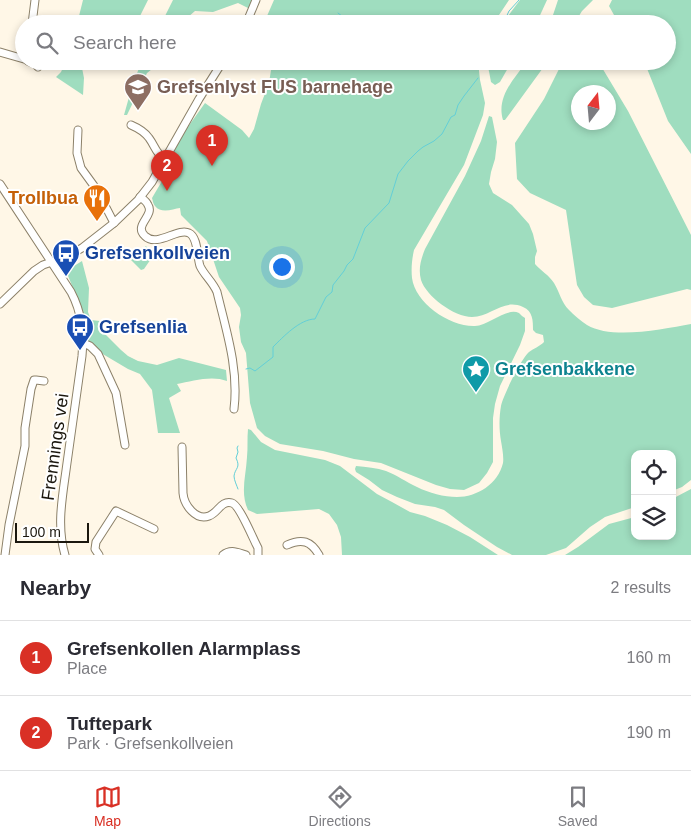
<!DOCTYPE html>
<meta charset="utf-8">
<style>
body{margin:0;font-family:Helvetica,sans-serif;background:#f7f7f7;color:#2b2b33}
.controls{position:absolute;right:15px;bottom:15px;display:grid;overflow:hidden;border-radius:10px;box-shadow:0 2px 8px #0003}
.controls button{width:45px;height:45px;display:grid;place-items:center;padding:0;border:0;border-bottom:1px solid #e1e1e2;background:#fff;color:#2b2b33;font:25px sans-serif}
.compass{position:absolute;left:571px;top:85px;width:45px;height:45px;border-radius:50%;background:#fff;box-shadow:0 2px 8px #0003;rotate:16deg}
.scale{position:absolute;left:15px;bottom:12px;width:74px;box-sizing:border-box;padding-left:5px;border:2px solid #1b170e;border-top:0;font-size:14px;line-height:18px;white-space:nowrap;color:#1b170e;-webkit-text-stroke:4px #fff;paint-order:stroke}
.you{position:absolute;left:281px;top:266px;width:18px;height:18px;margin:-12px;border:4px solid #fff;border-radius:50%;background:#1a73e8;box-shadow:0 0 0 8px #1a73e833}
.badge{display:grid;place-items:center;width:32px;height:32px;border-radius:50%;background:#d93025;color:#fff;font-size:16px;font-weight:700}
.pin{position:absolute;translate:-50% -41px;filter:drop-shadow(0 1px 2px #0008)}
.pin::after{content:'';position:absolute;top:26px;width:18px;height:15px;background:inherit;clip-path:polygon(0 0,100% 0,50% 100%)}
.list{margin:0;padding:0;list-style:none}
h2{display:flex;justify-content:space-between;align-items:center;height:65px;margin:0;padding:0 20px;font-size:21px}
h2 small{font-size:16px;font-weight:400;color:#7c7c81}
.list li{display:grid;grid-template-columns:32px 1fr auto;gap:15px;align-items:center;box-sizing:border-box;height:75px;padding:0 20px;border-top:1px solid #e1e1e2}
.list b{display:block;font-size:19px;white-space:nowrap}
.list p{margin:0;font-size:16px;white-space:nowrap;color:#7c7c81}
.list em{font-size:16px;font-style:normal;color:#7c7c81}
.icon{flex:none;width:28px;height:28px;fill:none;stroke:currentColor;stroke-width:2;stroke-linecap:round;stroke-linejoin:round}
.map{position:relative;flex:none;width:691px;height:555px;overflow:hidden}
.search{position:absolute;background:#fff;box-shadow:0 2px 8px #0003;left:15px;right:15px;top:15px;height:55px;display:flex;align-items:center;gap:12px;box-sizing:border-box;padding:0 18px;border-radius:28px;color:#7c7c81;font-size:19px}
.sheet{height:215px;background:#fff}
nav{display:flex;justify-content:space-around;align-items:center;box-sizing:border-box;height:70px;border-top:1px solid #e1e1e2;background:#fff;font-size:14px;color:#7c7c81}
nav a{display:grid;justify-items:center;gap:2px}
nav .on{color:#d93025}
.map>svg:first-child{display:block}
.green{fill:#9fddbf;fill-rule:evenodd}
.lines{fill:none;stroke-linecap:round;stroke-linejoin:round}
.stream{stroke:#63cfd7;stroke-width:1}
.minor-casing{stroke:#8c8169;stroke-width:9}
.minor{stroke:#fff;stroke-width:7}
.labels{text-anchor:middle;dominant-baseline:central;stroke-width:4;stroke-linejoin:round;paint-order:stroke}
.education-label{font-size:18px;font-weight:bold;fill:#785e54;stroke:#fff;text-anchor:start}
.food-label{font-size:18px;font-weight:bold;fill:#c56008;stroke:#fff;text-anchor:end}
.transit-label{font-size:18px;font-weight:bold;fill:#164399;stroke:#fff;text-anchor:start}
.culture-label{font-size:18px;font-weight:bold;fill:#0d838f;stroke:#fff;text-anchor:start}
.street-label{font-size:18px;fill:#1b170e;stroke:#fff}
</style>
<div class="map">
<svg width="691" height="555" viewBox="0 0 691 555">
<rect width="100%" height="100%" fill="#fff7e7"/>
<g class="green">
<path d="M83,0H148L136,24H77Z"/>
<path d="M173,0H255L252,10L238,3L213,12L195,11L188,17L186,24H161Z"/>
<path d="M274,0H509L493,24H262L267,16Z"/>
<path d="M520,0H547L536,24H502Z"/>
<path d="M558,0H593L582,11L574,24H550Z"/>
<path d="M612,0H691V154L668,121L644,61H667V24H619L609,6Z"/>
<path d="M66,61H91L82,68L84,78L83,95L56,77L61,72Z"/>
<path d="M142,61H162L147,73L127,115H124L133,83Z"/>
<path d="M267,61H478L480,80L485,103L483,115L464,165L414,250C412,259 411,268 412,278C415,303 450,327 475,326C489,325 507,307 519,313C521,315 523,317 525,318V331L520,345L500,386L495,404L493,418V462L487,473L479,483L464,490L450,489L436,485L381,463L354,459L323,451L280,444L265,436L257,428L250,403L246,353L241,342L239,327L241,315L240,308L219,277L207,241L181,215L180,208C173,209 161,214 155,206C153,204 153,201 152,198L162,181L166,162L180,138L205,103L242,130L249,138L254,129L261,104L269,83L271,70L268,62Z"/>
<path d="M487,61H512L500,82L495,85L491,82Z"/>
<path d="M527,61H548L505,120H503C496,97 514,79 527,61Z"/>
<path d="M563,61H598L628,111L691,235V290L687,289L612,308L593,305L584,297L577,285L566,210L530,193L517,179L515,143L544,99ZM578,92H608V122H578Z"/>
<path d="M489,116L492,117L497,142L495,159L491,172L489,184L493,193L512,205L529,224L533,234L537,251L535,257V264C541,271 549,275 554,283C560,293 561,302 569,310C574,315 581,321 587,325C612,340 663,329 691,324V480L682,487L672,491V454H635V507L605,517L590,527L566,548L546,555H512L497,547L464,525L444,510L435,507L415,504L397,497L382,490L369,480L356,472L355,469L356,466C366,467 377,468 386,471C397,475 406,482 417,487C429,493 444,497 457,497C477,497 498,484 503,463C504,457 502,447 501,441C499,430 499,417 501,406C503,396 521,359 529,352C534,348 539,347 544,342L543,335L536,333L533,330C533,321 533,311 523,307C503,298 491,317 472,317C454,317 426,296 421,280C418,269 421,259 425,249L465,176L481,141Z"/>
<path d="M146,246L153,256L144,269L141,270L131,260Z"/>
<path d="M82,261L89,288L88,312L91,320L100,321L102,331L121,350L128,356L138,361L157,365L179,358L226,370L227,381C212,375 192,381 177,384L181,391L169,398L180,433H158L152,390L140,374L128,369L101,353L86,339L78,300L66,271Z"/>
<path d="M248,429L251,430L261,442L275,450L325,460L340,466L377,494L392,502L410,512L425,516L447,525L470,537L498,555H342L341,537L337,525L329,514L319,509L257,514L248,510C240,493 246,476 247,457C248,448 247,438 248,429Z"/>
<path d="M691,489V555H565L578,547L609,524L635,517V536H672V499Z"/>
</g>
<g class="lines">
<g class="stream">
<path d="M338,13L352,24"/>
<path d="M503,24L509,11L519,0"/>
<path d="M485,62V61"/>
<path d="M246,369L250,368L255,371C261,366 267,362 273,357V347C283,337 300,319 315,319L326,297L332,292L333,285L344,271L347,265L353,259L365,228L389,203L398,174L408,161L418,151L423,147L434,141L442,134L451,117L455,115L458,105L464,96L478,78"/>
<path d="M238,489C237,486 234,480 234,476C235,468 241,468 236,458L238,452L237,448L238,446"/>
</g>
<g class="minor-casing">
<g id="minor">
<path d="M32,24L35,0"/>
<path d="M246,24L256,0"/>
<path d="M0,52L24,59"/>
<path d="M28,61L35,64L38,67"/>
<path d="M131,125C138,128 144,131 149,138C155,146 155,152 164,159"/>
<path d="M78,130L77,153L81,168L97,190L114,223"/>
<path d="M0,184L71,292C82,313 84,333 82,356C77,392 72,428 67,463C63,494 56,525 65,555"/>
<path d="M140,197C143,199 147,202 148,205C155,216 133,225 145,236C157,248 178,227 189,233C198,237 197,257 200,266C204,275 213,282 217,292C226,330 239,369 234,409"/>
<path d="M0,304L34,271L43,265L66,257L82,248L114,223L138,200L152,182L199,99L223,61"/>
<path d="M83,343L90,346L98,354L116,393L125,445"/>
<path d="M182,447L183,493C184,505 196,521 209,516C218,513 221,500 232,503C239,505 252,536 256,544L258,548V555"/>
<path d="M287,545C302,538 311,541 319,555"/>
<path d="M5,555L9,525L25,446V428L31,389L34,380H36L44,381"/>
<path d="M99,555L95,549L96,542L116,511L154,529"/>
<path d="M223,555C230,549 238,552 246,555"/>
</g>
</g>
<use href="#minor" class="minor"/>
</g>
<defs>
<g id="school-pin" transform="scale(1.4375)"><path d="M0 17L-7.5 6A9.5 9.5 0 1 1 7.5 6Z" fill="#8d6e63" stroke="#fff"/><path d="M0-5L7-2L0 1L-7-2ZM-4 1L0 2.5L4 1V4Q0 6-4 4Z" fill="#fff"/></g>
<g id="restaurant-pin" transform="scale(1.4375)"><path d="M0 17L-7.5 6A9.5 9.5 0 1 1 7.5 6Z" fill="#e8710a" stroke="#fff"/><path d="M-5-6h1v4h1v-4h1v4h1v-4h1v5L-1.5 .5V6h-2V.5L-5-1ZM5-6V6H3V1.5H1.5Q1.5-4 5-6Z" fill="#fff"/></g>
<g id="bus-pin" transform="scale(1.4375)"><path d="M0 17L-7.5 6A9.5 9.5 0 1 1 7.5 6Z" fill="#1a4fb4" stroke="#fff"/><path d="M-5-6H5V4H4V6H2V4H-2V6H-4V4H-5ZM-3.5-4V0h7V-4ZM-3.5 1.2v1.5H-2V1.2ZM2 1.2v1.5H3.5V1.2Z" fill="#fff"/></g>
<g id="sight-pin" transform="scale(1.4375)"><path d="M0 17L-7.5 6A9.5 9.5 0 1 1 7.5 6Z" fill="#0f9aa8" stroke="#fff"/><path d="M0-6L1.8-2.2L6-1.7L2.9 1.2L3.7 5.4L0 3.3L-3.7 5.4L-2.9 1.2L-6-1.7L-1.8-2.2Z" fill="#fff"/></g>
</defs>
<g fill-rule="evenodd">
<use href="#school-pin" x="138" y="87"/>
<use href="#restaurant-pin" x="97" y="198"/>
<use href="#bus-pin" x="66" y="253"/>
<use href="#bus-pin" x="80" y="327"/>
<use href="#sight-pin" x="476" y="369"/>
</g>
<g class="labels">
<g class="education-label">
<text x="157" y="87">Grefsenlyst FUS barnehage</text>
</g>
<g class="food-label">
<text x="78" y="198">Trollbua</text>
</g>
<g class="transit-label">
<text x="85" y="253">Grefsenkollveien</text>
<text x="99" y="327">Grefsenlia</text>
</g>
<g class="culture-label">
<text x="495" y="369">Grefsenbakkene</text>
</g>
<g class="street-label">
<text transform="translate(55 447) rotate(-82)">Frennings vei</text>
</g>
</g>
</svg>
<div class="controls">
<button><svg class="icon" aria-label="locate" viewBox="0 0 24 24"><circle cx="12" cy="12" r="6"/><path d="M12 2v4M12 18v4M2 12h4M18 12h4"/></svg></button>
<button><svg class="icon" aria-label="layers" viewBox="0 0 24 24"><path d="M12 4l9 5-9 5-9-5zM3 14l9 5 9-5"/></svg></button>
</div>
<svg class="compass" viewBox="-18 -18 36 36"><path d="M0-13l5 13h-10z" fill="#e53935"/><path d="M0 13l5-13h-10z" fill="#7c7c81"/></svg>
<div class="scale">100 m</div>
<div class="you"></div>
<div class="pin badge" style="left:212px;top:166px">1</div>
<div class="pin badge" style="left:167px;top:191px">2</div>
<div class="search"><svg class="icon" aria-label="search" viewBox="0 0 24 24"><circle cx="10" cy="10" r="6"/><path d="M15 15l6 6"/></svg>Search here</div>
</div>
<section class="sheet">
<h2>Nearby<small>2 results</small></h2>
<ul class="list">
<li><span class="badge">1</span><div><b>Grefsenkollen Alarmplass</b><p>Place</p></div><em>160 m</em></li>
<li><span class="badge">2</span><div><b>Tuftepark</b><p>Park · Grefsenkollveien</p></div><em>190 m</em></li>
</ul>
</section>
<nav>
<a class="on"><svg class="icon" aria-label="map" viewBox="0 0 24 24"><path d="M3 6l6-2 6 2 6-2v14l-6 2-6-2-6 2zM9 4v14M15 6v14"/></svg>Map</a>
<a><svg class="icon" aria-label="directions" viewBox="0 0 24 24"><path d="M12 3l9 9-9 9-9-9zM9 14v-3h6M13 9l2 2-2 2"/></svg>Directions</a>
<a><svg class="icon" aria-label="saved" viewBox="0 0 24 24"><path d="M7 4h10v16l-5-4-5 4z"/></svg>Saved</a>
</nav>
